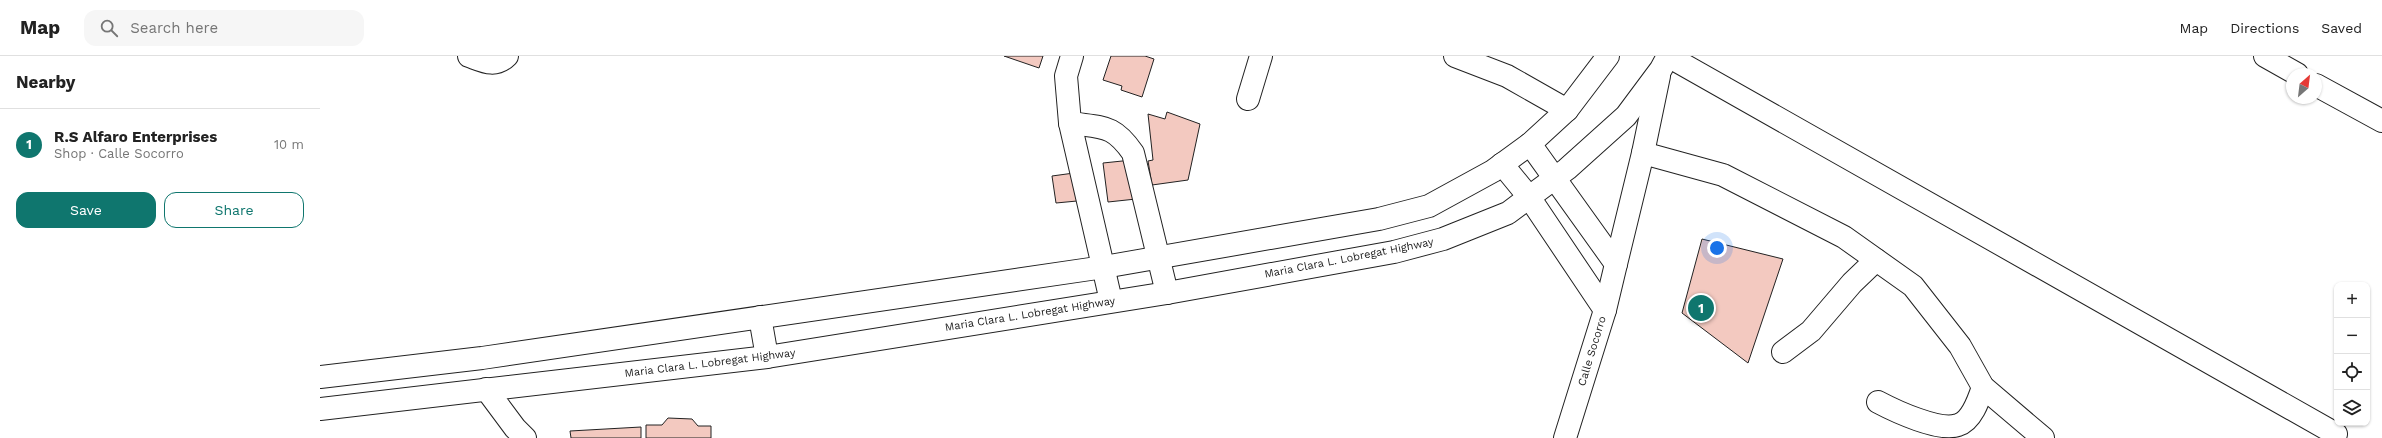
<!DOCTYPE html>
<meta charset="utf-8">
<style>
body{margin:0;font-family:"Work Sans",sans-serif;background:#f6f6f6;color:#222}
.controls{position:absolute;right:12px;bottom:12px;display:grid;overflow:hidden;border-radius:8px;box-shadow:0 1px 3px #0004}
.controls button{width:36px;height:36px;display:grid;place-items:center;padding:0;border:0;border-bottom:1px solid #e0e0e0;background:#fff;color:#222;font:20px sans-serif}
.compass{position:absolute;left:1966px;top:12px;width:36px;height:36px;border-radius:50%;background:#fff;box-shadow:0 1px 3px #0004;rotate:28deg}
.you{position:absolute;left:1397px;top:192px;width:14px;height:14px;margin:-10px;border:3px solid #fff;border-radius:50%;background:#1a73e8;box-shadow:0 0 0 6px #1a73e833}
.badge{display:grid;place-items:center;width:26px;height:26px;border-radius:50%;background:#0f766e;color:#fff;font-size:13px;font-weight:700}
.pin{position:absolute;translate:-50% -50%;border:2px solid #fff;box-shadow:0 1px 4px #0006}
.list{margin:0;padding:0;list-style:none}
h2{display:flex;justify-content:space-between;align-items:center;height:52px;margin:0;padding:0 16px;font-size:17px}
h2 small{font-size:13px;font-weight:400;color:#767676}
.list li{display:grid;grid-template-columns:26px 1fr auto;gap:12px;align-items:center;box-sizing:border-box;height:72px;padding:0 16px;border-top:1px solid #e0e0e0}
.list b{display:block;font-size:15px;white-space:nowrap}
.list p{margin:0;font-size:13px;white-space:nowrap;color:#767676}
.list em{font-size:13px;font-style:normal;color:#767676}
.actions{display:flex;gap:8px;padding:12px 16px}
.actions a{flex:1;padding:9px 0;border:1px solid #0f766e;border-radius:12px;text-align:center;font-size:14px;color:#0f766e}
.actions .main{background:#0f766e;color:#fff}
.icon{flex:none;width:22px;height:22px;fill:none;stroke:currentColor;stroke-width:2;stroke-linecap:round;stroke-linejoin:round}
.map{position:relative;flex:none;width:2062px;height:382px;overflow:hidden}
header{display:flex;align-items:center;gap:24px;box-sizing:border-box;height:56px;padding:0 20px;background:#fff;border-bottom:1px solid #e0e0e0}
header strong{font-size:19px}
nav{display:flex;gap:22px;margin-inline-start:auto;font-size:14px}
.search{width:280px;height:36px;background:#f6f6f6;display:flex;align-items:center;gap:10px;box-sizing:border-box;padding:0 14px;border-radius:12px;color:#767676;font-size:15px}
main{display:flex}
aside{flex:1;background:#fff}
.map>svg:first-child{display:block}
.building{fill:#f3c9c0;stroke:#222}
.lines{fill:none;stroke-linecap:round;stroke-linejoin:round}
.minor-casing{stroke:#222;stroke-width:24}
.highway-casing{stroke:#222;stroke-width:24}
.minor{stroke:#fff;stroke-width:22}
.highway{stroke:#fff;stroke-width:22}
.labels{text-anchor:middle;dominant-baseline:central;stroke-width:3;stroke-linejoin:round;paint-order:stroke}
.street-label{font-size:11px;fill:#222;stroke:#fff}
</style>
<header>
<strong>Map</strong>
<div class="search"><svg class="icon" aria-label="search" viewBox="0 0 24 24"><circle cx="10" cy="10" r="6"/><path d="M15 15l6 6"/></svg>Search here</div>
<nav><a>Map</a><a>Directions</a><a>Saved</a></nav>
</header>
<main>
<aside>
<h2>Nearby<small></small></h2>
<ul class="list">
<li><span class="badge">1</span><div><b>R.S Alfaro Enterprises</b><p>Shop · Calle Socorro</p></div><em>10 m</em></li>
</ul>
<div class="actions"><a class="main">Save</a><a>Share</a></div>
</aside>
<div class="map">
<svg width="2062" height="382" viewBox="0 0 2062 382">
<rect width="100%" height="100%" fill="#fff"/>
<g class="building">
<path d="M684,0H723L719,12Z"/>
<path d="M791,0H825L834,3L822,41L801,34L802,30L783,24Z"/>
<path d="M847,56L880,68L868,124L832,129L828,105L833,104L828,58L845,63Z"/>
<path d="M812,104L816,143L788,146L783,107Z"/>
<path d="M754,117L757,145L736,147L732,120Z"/>
<path d="M1382,183L1463,203L1428,307L1362,257Z"/>
<path d="M348,362L372,363L378,370H391V382H326V369H342Z"/>
<path d="M321,371V382H251L250,375Z"/>
</g>
<g class="lines">
<g class="minor-casing">
<g id="minor">
<path d="M149,0C163,5 175,12 187,0"/>
<path d="M752,0L746,20L750,67L791,245"/>
<path d="M1135,0L1187,20L1247,54"/>
<path d="M1348,0L2016,378"/>
<path d="M1945,0L1977,18"/>
<path d="M1996,29L2062,65"/>
<path d="M928,43L941,0"/>
<path d="M750,67C783,72 793,68 813,97L847,237"/>
<path d="M1210,88L1296,208L1285,254L1245,382"/>
<path d="M1323,97L1403,119L1524,181L1593,230L1640,290L1663,331L1723,382"/>
<path d="M1182,108L1209,141L1285,254"/>
<path d="M1463,296L1491,275L1532,227L1556,204"/>
<path d="M166,333L195,372L205,382"/>
<path d="M1558,346C1575,355 1620,376 1638,369C1652,365 1659,343 1663,331"/>
</g>
</g>
<g class="highway-casing">
<g id="highway">
<path d="M1296,208L1323,97L1339,20"/>
<path d="M440,261L447,301"/>
<path d="M0,321L162,302L784,211L1059,163L1109,150L1173,115L1210,88L1247,54L1288,0"/>
<path d="M0,353L447,301L847,237L1074,196L1123,183L1188,157L1247,113L1306,60L1341,13L1348,0"/>
</g>
</g>
<use href="#minor" class="minor"/>
<use href="#highway" class="highway"/>
</g>
<g class="labels">
<g class="street-label">
<text transform="translate(1029 202) rotate(-11)">Maria Clara L. Lobregat Highway</text>
<text transform="translate(710 258) rotate(-9)">Maria Clara L. Lobregat Highway</text>
<text transform="translate(1272 295) rotate(-73)">Calle Socorro</text>
<text transform="translate(390 307) rotate(-7)">Maria Clara L. Lobregat Highway</text>
</g>
</g>
</svg>
<div class="controls">
<button>+</button>
<button>−</button>
<button><svg class="icon" aria-label="locate" viewBox="0 0 24 24"><circle cx="12" cy="12" r="6"/><path d="M12 2v4M12 18v4M2 12h4M18 12h4"/></svg></button>
<button><svg class="icon" aria-label="layers" viewBox="0 0 24 24"><path d="M12 4l9 5-9 5-9-5zM3 14l9 5 9-5"/></svg></button>
</div>
<svg class="compass" viewBox="-18 -18 36 36"><path d="M0-13l5 13h-10z" fill="#e53935"/><path d="M0 13l5-13h-10z" fill="#767676"/></svg>
<div class="you"></div>
<div class="pin badge" style="left:1381px;top:252px">1</div>
</div>
</main>
